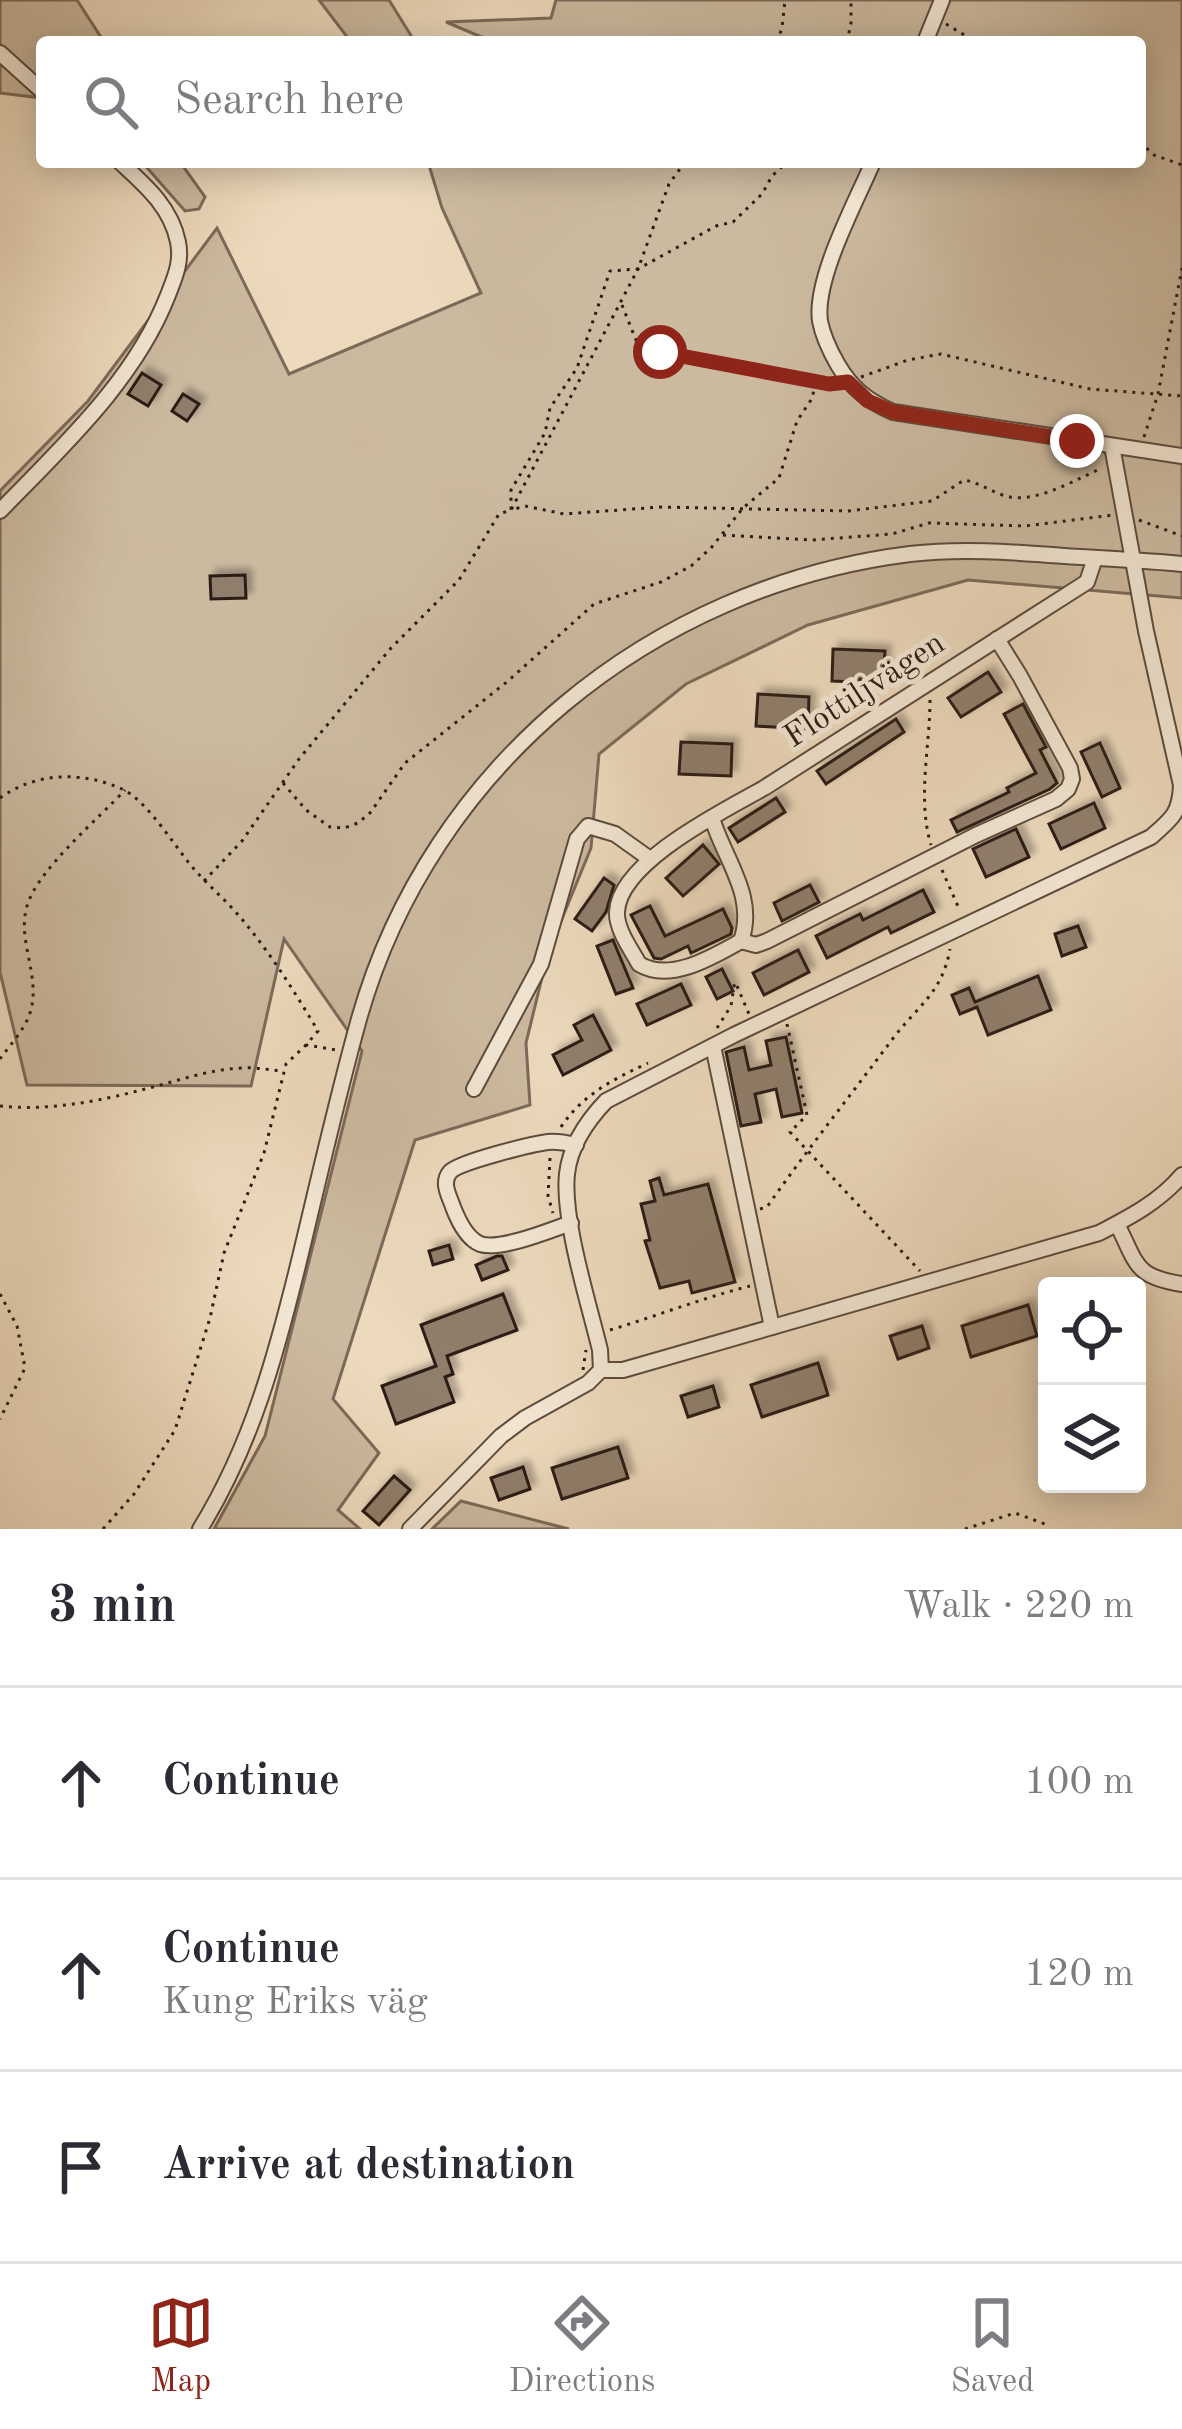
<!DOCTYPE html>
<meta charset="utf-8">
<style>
body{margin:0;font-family:"Old Standard TT",serif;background:#f7f7f7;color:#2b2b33}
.controls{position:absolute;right:36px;bottom:36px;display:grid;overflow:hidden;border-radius:12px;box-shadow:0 6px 30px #0003}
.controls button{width:108px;height:108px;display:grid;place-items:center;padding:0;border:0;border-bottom:3px solid #e1e1e2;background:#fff;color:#2b2b33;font:60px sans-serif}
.stop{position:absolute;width:36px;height:36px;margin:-27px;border:9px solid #8f2418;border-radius:50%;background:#fff}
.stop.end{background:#8f2418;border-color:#fff;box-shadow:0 3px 12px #0008}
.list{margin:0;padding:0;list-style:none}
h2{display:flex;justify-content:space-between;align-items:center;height:156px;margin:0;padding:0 48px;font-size:51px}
h2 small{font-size:39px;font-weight:400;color:#7c7c81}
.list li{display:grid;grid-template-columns:78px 1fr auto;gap:36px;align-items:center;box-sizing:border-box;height:192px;padding:0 48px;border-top:3px solid #e1e1e2}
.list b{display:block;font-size:45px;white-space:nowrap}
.list p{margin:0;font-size:39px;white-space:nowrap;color:#7c7c81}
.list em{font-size:39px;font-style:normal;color:#7c7c81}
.icon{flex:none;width:66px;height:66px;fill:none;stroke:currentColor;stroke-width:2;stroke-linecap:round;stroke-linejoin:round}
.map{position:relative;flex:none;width:1182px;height:1529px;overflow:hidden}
.search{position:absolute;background:#fff;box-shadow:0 6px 30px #0003;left:36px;right:36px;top:36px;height:132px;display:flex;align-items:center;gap:30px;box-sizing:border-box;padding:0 42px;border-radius:12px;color:#7c7c81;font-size:45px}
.sheet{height:732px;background:#fff}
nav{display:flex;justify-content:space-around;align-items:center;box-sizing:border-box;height:168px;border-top:3px solid #e1e1e2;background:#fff;font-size:33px;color:#7c7c81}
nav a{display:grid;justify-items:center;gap:6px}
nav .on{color:#8f2418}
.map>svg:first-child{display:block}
.green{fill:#ccbaa0;stroke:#7c6a5a;stroke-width:3}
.building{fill:#907e6c;stroke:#2b1b14;stroke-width:3;filter:url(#shadow)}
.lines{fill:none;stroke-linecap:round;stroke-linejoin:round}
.minor-casing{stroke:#5c4b3e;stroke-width:18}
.path{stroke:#2b1b14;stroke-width:3;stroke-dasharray:3 6;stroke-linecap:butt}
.minor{stroke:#f3e7d4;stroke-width:14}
.route{stroke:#8f2418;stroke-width:15}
.labels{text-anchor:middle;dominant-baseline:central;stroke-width:10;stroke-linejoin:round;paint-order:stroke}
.street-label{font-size:33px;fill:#2b1b14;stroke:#f3e7d4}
</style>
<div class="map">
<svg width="1182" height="1529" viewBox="0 0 1182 1529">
<defs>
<filter id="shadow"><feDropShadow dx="6" dy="-6" stdDeviation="3" flood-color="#0004"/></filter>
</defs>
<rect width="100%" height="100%" fill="#eddabd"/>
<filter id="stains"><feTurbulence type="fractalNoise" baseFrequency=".00167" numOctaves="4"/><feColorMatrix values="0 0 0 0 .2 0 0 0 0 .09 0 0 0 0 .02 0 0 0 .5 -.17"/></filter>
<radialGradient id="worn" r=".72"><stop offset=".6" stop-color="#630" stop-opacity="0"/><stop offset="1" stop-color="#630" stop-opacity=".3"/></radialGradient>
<g class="green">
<path d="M0,0H77L104,42H42V98L0,93Z"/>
<path d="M319,0H389L415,42H351Z"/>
<path d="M556,0H1182V598L968,580L808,625L686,684L599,754L591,848L548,953L526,1043L530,1105L415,1140L333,1399L379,1453L338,1510L360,1529H214L265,1436L362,1051L284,939L251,1086L27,1085L0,972V491L88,401L217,228L289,374L481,293L442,208L428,162H1140V42H493L446,22L551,18Z"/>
<path d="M142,162H180L205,197L199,209L185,211Z"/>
<path d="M461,1501L569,1529H432Z"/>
</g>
<g class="building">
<path d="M142,373L161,385L148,406L128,394Z"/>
<path d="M183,394L199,404L187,421L172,411Z"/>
<path d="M245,575L246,598L211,599L210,576Z"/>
<path d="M833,649L885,651L883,683L832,681Z"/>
<path d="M988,672L1001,692L961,717L948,698Z"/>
<path d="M758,694L809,697L808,729L756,726Z"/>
<path d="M1023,704L1046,747L1040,750L1057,783L1050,789L957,832L951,820L1009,792L1007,788L1036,773L1004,714Z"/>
<path d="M896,719L904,732L826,784L817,771Z"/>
<path d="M681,742L732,744L731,776L679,774Z"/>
<path d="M1100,743L1120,788L1102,797L1081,752Z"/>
<path d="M776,798L785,812L738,842L729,828Z"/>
<path d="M1094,803L1105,828L1061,849L1049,824Z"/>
<path d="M1016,829L1029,857L986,877L973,849Z"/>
<path d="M703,845L719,864L683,896L666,878Z"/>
<path d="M604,878L614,885L606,912L592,931L575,919Z"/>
<path d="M810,885L819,902L782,921L774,903Z"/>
<path d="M923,890L934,912L891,933L888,927L827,958L816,936L860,914L863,920Z"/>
<path d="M650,906L665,936L723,909L732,928L731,934L691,953L688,946L661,959L654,958L631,915Z"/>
<path d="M1078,926L1086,947L1062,956L1055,934Z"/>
<path d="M613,940L633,988L616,994L597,946Z"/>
<path d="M798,950L809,972L764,995L753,973Z"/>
<path d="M722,969L733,991L717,999L706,977Z"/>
<path d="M1038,976L1051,1010L988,1035L977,1007L960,1014L952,995L969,988L975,1002Z"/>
<path d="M681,984L691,1005L647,1025L637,1004Z"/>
<path d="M593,1015L611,1050L563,1075L553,1055L582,1040L574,1025Z"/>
<path d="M786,1037L802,1113L782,1117L776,1089L755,1094L761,1122L741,1126L726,1052L744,1047L749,1070L771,1065L766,1041Z"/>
<path d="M659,1178L664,1195L708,1184L735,1282L692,1293L689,1281L660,1288L645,1241L650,1240L641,1204L655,1201L650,1181Z"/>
<path d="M449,1245L453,1259L433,1265L429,1251Z"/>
<path d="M497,1256H502L508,1270L482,1280L476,1265Z"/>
<path d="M503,1294L517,1330L447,1356L453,1374L445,1377L454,1402L396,1424L382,1386L436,1366L421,1325Z"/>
<path d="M1028,1305L1037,1336L971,1357L962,1326Z"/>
<path d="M922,1326L929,1348L898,1359L890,1336Z"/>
<path d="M818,1363L828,1395L762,1417L751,1385Z"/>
<path d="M713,1386L719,1407L688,1417L681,1396Z"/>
<path d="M618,1447L628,1478L562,1499L552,1468Z"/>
<path d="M523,1467L530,1489L499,1500L491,1478Z"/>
<path d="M394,1476L410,1490L379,1525L363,1511Z"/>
</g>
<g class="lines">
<g class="minor-casing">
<g id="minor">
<path d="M925,42L942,0"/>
<path d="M0,53L42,91"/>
<path d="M873,162C856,202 814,279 820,321C823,337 830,351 838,365C852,389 868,401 893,412L1182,456"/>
<path d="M0,511C63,446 135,380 168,295C175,277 182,262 178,242C171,207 145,185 120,162"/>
<path d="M712,818C724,859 757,896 741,941C712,957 670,983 639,964C631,949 616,929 617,912C619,862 725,810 764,788L1087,582L1095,558"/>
<path d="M741,941L756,945L767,941L976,835L1056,799L1068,789L1072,779L1070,768L1020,676L997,639"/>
<path d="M713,1046L772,1327"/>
<path d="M474,1089L541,964L577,839L588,826L615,834L650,859"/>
<path d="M571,1223C551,1230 500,1251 480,1244C466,1238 458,1220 453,1207C449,1195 441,1183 450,1172C459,1162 532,1144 548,1142C557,1141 567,1143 576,1145"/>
<path d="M1117,1224C1137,1263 1134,1277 1182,1284"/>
<path d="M601,1370H623L1099,1233C1130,1217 1159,1202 1182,1175"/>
<path d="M200,1529C252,1445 277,1352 300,1257C319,1178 337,1098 359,1019C430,767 652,586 910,554C962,548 1012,552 1064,556C1103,558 1143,560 1182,564"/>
<path d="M410,1529L501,1436L525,1418L588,1383L601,1370L600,1350C589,1304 562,1219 567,1174C570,1146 587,1121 606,1101L734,1035L1151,837C1172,819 1180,813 1181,785L1146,631L1112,446"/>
</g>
</g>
<g class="path">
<path d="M946,24L976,42"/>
<path d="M777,42L782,28L785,0"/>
<path d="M847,42L851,23V0"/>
<path d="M1140,142L1154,155L1182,165"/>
<path d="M685,162L669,184L638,269L610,271L577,368L550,408L545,433L511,490V510L525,506L564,514L661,507L848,511L932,501L964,480C981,483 994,494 1010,497C1039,502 1077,479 1102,468"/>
<path d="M622,305L636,340L660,352L835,384"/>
<path d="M861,377L908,360L941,354L1090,389L1182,396"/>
<path d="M1144,437L1158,394L1182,268"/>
<path d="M1139,520L1182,536"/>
<path d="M723,535L812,540L892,534L929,523L1025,526L1113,515"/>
<path d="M930,700C930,747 917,799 931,845"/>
<path d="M283,783L306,810L330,827L344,828L358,823L370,813L405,763L508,681L594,604L661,582L691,566L711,548L743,508L779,478L797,421L813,397L814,381"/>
<path d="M0,798C36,772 82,771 122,789C146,800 172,842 189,863C205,883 224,898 240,917C270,952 294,991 318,1031L306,1045L337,1050"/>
<path d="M942,870L960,911"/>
<path d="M204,881L242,841L299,759L391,648L459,580L499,514L511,510L638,269L716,226L733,222L762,194L772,176L787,162"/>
<path d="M737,986L749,1014"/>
<path d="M787,1024L807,1115L790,1132L920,1271"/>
<path d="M717,1028L731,1006L735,980"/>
<path d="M0,1059C10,1045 25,1029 30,1013C42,976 15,939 28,903C40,868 99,818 125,790"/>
<path d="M0,1106C46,1111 96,1102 141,1090C175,1082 208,1069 243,1068C256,1067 269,1070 282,1071"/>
<path d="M561,1127C583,1094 614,1079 648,1063"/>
<path d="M550,1158L548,1196L553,1213"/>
<path d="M760,1209L767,1207C807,1150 850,1096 891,1041C917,1006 942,994 950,949"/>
<path d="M0,1294L17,1326L25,1368L0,1419"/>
<path d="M610,1330C657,1316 702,1298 750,1286"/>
<path d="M583,1370L586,1350"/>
<path d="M103,1529L134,1494L175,1430L210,1318L224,1253L264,1153L286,1064L306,1045"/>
<path d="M965,1529L1015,1513L1045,1524L1047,1529"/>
</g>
<use href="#minor" class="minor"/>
</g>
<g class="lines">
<path class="route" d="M660,352L829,384L848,382L868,401L893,412L1077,441"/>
</g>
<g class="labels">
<g class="street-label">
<text transform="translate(865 691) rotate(-33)">Flottiljvägen</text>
</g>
</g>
<rect width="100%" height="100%" filter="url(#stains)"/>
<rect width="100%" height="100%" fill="url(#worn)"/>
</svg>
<div class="controls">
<button><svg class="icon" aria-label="locate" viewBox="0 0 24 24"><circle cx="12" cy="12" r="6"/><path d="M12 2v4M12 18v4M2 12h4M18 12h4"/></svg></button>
<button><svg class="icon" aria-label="layers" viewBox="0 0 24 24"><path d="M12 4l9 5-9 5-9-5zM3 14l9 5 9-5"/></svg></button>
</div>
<div class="stop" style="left:660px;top:352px"></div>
<div class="stop end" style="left:1077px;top:441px"></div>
<div class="search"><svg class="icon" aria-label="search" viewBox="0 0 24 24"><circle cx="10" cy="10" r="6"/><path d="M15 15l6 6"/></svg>Search here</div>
</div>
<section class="sheet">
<h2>3 min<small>Walk · 220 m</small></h2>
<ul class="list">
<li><svg class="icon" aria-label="ahead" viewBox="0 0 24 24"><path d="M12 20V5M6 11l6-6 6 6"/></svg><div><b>Continue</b></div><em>100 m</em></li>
<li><svg class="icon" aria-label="ahead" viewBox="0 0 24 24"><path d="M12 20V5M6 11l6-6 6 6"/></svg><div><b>Continue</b><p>Kung Eriks väg</p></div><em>120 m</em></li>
<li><svg class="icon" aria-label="arrive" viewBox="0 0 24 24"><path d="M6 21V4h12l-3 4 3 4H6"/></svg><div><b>Arrive at destination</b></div></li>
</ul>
</section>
<nav>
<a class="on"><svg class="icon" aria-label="map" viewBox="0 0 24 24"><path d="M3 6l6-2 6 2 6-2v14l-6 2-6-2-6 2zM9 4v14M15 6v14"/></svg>Map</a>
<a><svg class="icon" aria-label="directions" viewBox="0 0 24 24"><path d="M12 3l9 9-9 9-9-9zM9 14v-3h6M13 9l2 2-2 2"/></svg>Directions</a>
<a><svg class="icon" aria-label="saved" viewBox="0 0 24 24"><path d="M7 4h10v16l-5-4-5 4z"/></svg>Saved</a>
</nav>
